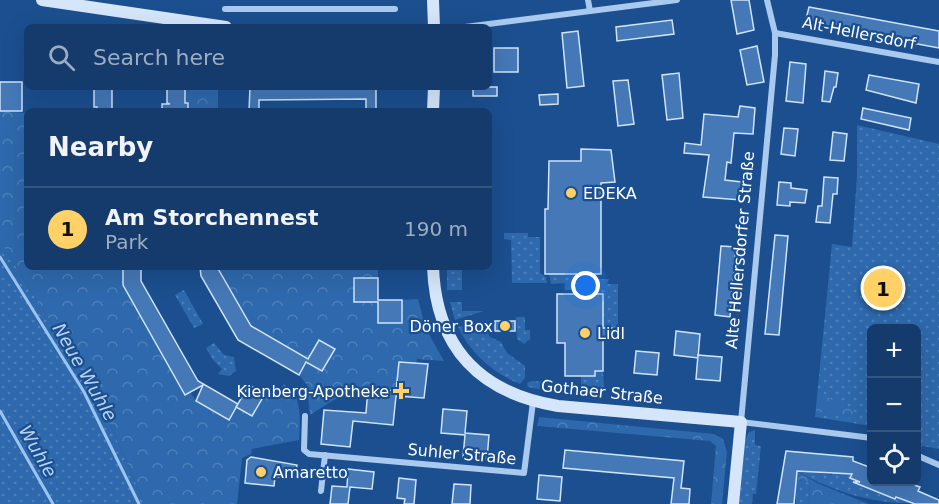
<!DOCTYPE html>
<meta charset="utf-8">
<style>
body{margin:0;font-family:"DejaVu Sans",sans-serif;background:#214673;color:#f1f3f6}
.controls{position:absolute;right:18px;bottom:18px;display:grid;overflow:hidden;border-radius:9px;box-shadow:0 6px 24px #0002}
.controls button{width:54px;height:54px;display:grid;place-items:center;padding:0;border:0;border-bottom:2px solid #33557e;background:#143b6b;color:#f1f3f6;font:30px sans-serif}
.you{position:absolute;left:586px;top:286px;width:21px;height:21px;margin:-15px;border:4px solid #fff;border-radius:50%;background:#1a73e8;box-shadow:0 0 0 9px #1a73e833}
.badge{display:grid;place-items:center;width:39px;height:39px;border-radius:50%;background:#ffd166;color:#111;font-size:20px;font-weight:700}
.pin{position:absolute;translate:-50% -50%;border:3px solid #fff;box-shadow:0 2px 6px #0006}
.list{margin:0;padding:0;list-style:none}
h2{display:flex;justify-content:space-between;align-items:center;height:78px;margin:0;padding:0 24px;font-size:26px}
h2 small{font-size:20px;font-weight:400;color:#9dadc1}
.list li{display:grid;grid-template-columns:39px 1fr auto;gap:18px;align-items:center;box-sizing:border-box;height:84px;padding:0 24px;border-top:2px solid #33557e}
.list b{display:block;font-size:22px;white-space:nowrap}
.list p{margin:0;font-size:20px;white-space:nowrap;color:#9dadc1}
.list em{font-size:20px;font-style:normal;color:#9dadc1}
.icon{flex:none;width:33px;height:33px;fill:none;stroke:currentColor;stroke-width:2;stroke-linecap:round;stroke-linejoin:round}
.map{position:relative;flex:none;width:939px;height:504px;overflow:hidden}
.search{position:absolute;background:#143b6b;box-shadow:0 6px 24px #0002;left:24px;top:24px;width:468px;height:66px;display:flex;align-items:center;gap:15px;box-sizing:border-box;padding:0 21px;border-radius:9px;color:#9dadc1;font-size:22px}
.panel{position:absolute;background:#143b6b;box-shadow:0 6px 24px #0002;left:24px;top:108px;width:468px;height:162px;border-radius:9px}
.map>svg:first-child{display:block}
.grass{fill:url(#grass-dots)}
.forest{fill:url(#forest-crowns)}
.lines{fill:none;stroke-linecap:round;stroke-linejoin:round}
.stream{stroke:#9cc4f0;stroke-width:3}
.building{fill:#4478b7;stroke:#cfe3fa;stroke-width:1.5}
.street{stroke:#a9c9ee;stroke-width:6}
.secondary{stroke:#d6e6fa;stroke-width:12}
.poi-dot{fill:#ffd166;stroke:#1b4f8f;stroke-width:2}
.labels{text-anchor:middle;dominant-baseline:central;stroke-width:4.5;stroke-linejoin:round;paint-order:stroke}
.street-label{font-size:16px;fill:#fff;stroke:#1b4f8f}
.poi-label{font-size:16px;fill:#fff;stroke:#1b4f8f;text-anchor:start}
.water-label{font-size:18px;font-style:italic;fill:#b5d3f5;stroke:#1b4f8f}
</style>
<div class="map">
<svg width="939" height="504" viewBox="0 0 939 504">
<defs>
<pattern id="grass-dots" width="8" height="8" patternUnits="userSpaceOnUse" patternTransform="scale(1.5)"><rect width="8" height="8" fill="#2e69ad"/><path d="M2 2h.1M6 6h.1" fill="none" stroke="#4d80b9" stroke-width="1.8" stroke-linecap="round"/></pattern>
<pattern id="forest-crowns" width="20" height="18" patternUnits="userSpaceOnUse" patternTransform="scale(1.5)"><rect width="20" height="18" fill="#2e69ad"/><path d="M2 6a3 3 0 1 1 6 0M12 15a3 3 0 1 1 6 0" fill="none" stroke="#4d80b9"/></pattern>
</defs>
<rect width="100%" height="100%" fill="#1b4f8f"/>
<g class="grass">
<path d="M857,125L939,144V449L922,446L921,450L917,449L916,328H872L871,426L815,417L832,244L852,247L857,175Z"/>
<path d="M504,233H528V237H540V273L546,277L547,283H512L511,240L504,239Z"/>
<path d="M0,241L100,401L145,504H0Z"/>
<rect x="447" y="267" width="15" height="23"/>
<path d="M549,274H581V279H609L607,284H618V328H603V294H579L578,290H565V283L551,284Z"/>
<path d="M184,290L203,324L194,328L175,295Z"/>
<path d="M450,302H462V311H484L455,320Z"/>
<path d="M516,317H525V330H530V339L524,344L517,339Z"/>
<path d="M482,322L490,337L501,342L507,353L525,366V378L520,384C493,373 471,354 458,327Z"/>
<path d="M214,343L224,355L234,357L236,371L229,376L218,374L222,369L213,360L206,348Z"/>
<path d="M595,371H603L604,388L581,385V376H595Z"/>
<path d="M532,381L556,382L568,395L528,387L527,383Z"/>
<path d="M580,387L603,392L600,397L580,395Z"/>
<path d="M755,430V445L761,446L756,494H753L752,504H739L745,441L749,432Z"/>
<path d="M793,469L832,475L833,472L852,474L851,478L913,503C870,504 830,490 793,469Z"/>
<path d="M796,479L810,483L809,504H796Z"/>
</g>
<g class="forest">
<path d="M185,87H218V111H188V103H185Z"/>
<path d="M0,111L27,113V267H123V287H128L130,298L185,395L190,392L196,401L228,420L236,407L252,416L265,394L280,390L284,384C303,396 300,419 299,440L252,449L251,454L242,458L237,504H145L100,401L0,241Z"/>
<path d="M213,267H378V278H354V302H378V323H401L402,300L418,299L426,329L444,361L417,359L416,363L399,362L396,391C350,387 348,391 310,415L307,385L299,375L306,362L322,371L335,349L319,340L308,359L254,332Z"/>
<path d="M818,392L860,415V418L857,422L839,413L816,412Z"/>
<path d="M539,417L714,434L723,439L727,452L722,504H711L716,446L710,441L537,426Z"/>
<path d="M793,469L819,484L869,504H809L810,483L792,478Z"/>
</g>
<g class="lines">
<g class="stream">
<path d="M0,257L84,392L139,504"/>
<path d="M0,411L53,504"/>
</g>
</g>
<g class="building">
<path d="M731,0H749L754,30L737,34Z"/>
<path d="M809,7L939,31V48L805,23Z"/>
<path d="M672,20L674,34L617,41L616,27Z"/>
<path d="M578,31L584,86L567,88L562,33Z"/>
<path d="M757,46L764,82L747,85L740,50Z"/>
<rect x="494" y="48" width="24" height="24"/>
<path d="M790,62L806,64L803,103L786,101Z"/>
<path d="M825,71L838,73L836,87H834L830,102L822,101Z"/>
<path d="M679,73L683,118L667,120L662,75Z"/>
<path d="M869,75L919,84L916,103L866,90Z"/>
<path d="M628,80L634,124L618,126L613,81Z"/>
<rect x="0" y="82" width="22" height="29"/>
<path d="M94,87H112V111H97V107H94Z"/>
<path d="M167,87H185V103H188V111H162V104H170L167,103Z"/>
<path d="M250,87H376V111H366V99L259,100V111H249Z"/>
<rect x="473" y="87" width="24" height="9"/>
<path d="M558,94V104L540,105L539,95Z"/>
<path d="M740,106L755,108L753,134L734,133L731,163L727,162L725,180L742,182L741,200L703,197L709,155L684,153L685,143L701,145L704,114L738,117Z"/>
<path d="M863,108L911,118L909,130L861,119Z"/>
<path d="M784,128L798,129L795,156L781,154Z"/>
<path d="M833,132L847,134L844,161L830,160Z"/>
<path d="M581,149L611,150L615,182L601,183V274H545V209H548L549,161H581Z"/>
<path d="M824,177L838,178L837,194H833L830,223L816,222L818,206H822Z"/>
<path d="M779,182L791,183V188L807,190L805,203L790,202V206L777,205Z"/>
<path d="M775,235L788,236L779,335L765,334Z"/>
<path d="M721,246L736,247L730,317L715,315Z"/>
<path d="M123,267H141V281L198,381L238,404L229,420L196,401L203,385L185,395L123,285Z"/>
<path d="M200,267H217L251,326L308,359L319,340L335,349L322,371L306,362L299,375L238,340L201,276Z"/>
<path d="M354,278H378V300H402V323H378V302H354Z"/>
<path d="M557,294H603V328H612V337H603V371H595V376H565V343H557Z"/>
<rect x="495" y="321" width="20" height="10"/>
<path d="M676,331L700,334L698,358L674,355Z"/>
<path d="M636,351L659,353L657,375L634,373Z"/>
<path d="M698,355L722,357L720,381L696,379Z"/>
<path d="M399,362L428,364L424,398L396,396L393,425L353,421L350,447L321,444L324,410L366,413L368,388L396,391Z"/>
<path d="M249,385L265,394L252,416L236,407Z"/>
<path d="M443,409L467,411L465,433L489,435L487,459L463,457L465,435L441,433Z"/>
<path d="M565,450L684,461L681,488L690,489L689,504H671L674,478L563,468Z"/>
<path d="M786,451L853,457V461L872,468V482H905L920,487L918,491L939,500V504H915L896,497L895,499L853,482H860L850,478L852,474L797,471L794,504H777Z"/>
<path d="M251,457L297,465L295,478L275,477L274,486L245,483L247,460Z"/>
<path d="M348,469L374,472L372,489L350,487L348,504H330L332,486L347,487Z"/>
<path d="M539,475L562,477L560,501L537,499Z"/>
<path d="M399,478L416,480L414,504H404L405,499L397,498Z"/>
<path d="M454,484L471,485L470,504H452Z"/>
</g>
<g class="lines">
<g class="street">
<path d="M588,0L590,11"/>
<path d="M767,0L775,33V55L741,422L872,438"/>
<path d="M225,9H395"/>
<path d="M465,27L677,0"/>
<path d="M775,33L939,62"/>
<path d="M305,416L304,450L309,454L524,473L533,402"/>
<path d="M916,455L939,465"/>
<path d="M321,491L325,455"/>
</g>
<g class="secondary">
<path d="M42,0L226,27"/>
<path d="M433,0L434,27"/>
<path d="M433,111L434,87"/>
<path d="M433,267C436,348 480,393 558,406L741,422L733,504"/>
</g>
</g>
<g class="poi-dot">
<circle cx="571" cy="193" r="6"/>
<circle cx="505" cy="326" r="6"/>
<circle cx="585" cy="333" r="6"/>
<path d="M398 382h6v6h6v6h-6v6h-6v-6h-6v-6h6z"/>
<circle cx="261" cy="472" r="6"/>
</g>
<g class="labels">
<g class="street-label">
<text transform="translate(859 33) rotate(11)">Alt-Hellersdorf</text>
<text transform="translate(740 250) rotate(-85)">Alte Hellersdorfer Straße</text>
<text transform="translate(602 392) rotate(6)">Gothaer Straße</text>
<text transform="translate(462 454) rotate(5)">Suhler Straße</text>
</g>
<g class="poi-label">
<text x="583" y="193">EDEKA</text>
<text x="493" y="326" text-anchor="end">Döner Box</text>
<text x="597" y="333">Lidl</text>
<text x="389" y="391" text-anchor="end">Kienberg-Apotheke</text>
<text x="273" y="472">Amaretto</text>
</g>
<g class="water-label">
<text transform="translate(85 372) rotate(60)">Neue Wuhle</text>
<text transform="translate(38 451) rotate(60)">Wuhle</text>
</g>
</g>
</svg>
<div class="controls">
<button>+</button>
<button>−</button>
<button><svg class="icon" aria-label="locate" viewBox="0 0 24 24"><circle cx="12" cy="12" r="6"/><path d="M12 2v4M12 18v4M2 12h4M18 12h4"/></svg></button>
</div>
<div class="you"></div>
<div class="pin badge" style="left:883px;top:288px">1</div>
<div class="search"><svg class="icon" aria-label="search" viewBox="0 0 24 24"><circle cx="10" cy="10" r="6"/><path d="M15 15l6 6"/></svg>Search here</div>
<section class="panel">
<h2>Nearby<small></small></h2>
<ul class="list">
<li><span class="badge">1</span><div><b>Am Storchennest</b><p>Park</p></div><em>190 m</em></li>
</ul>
</section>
</div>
